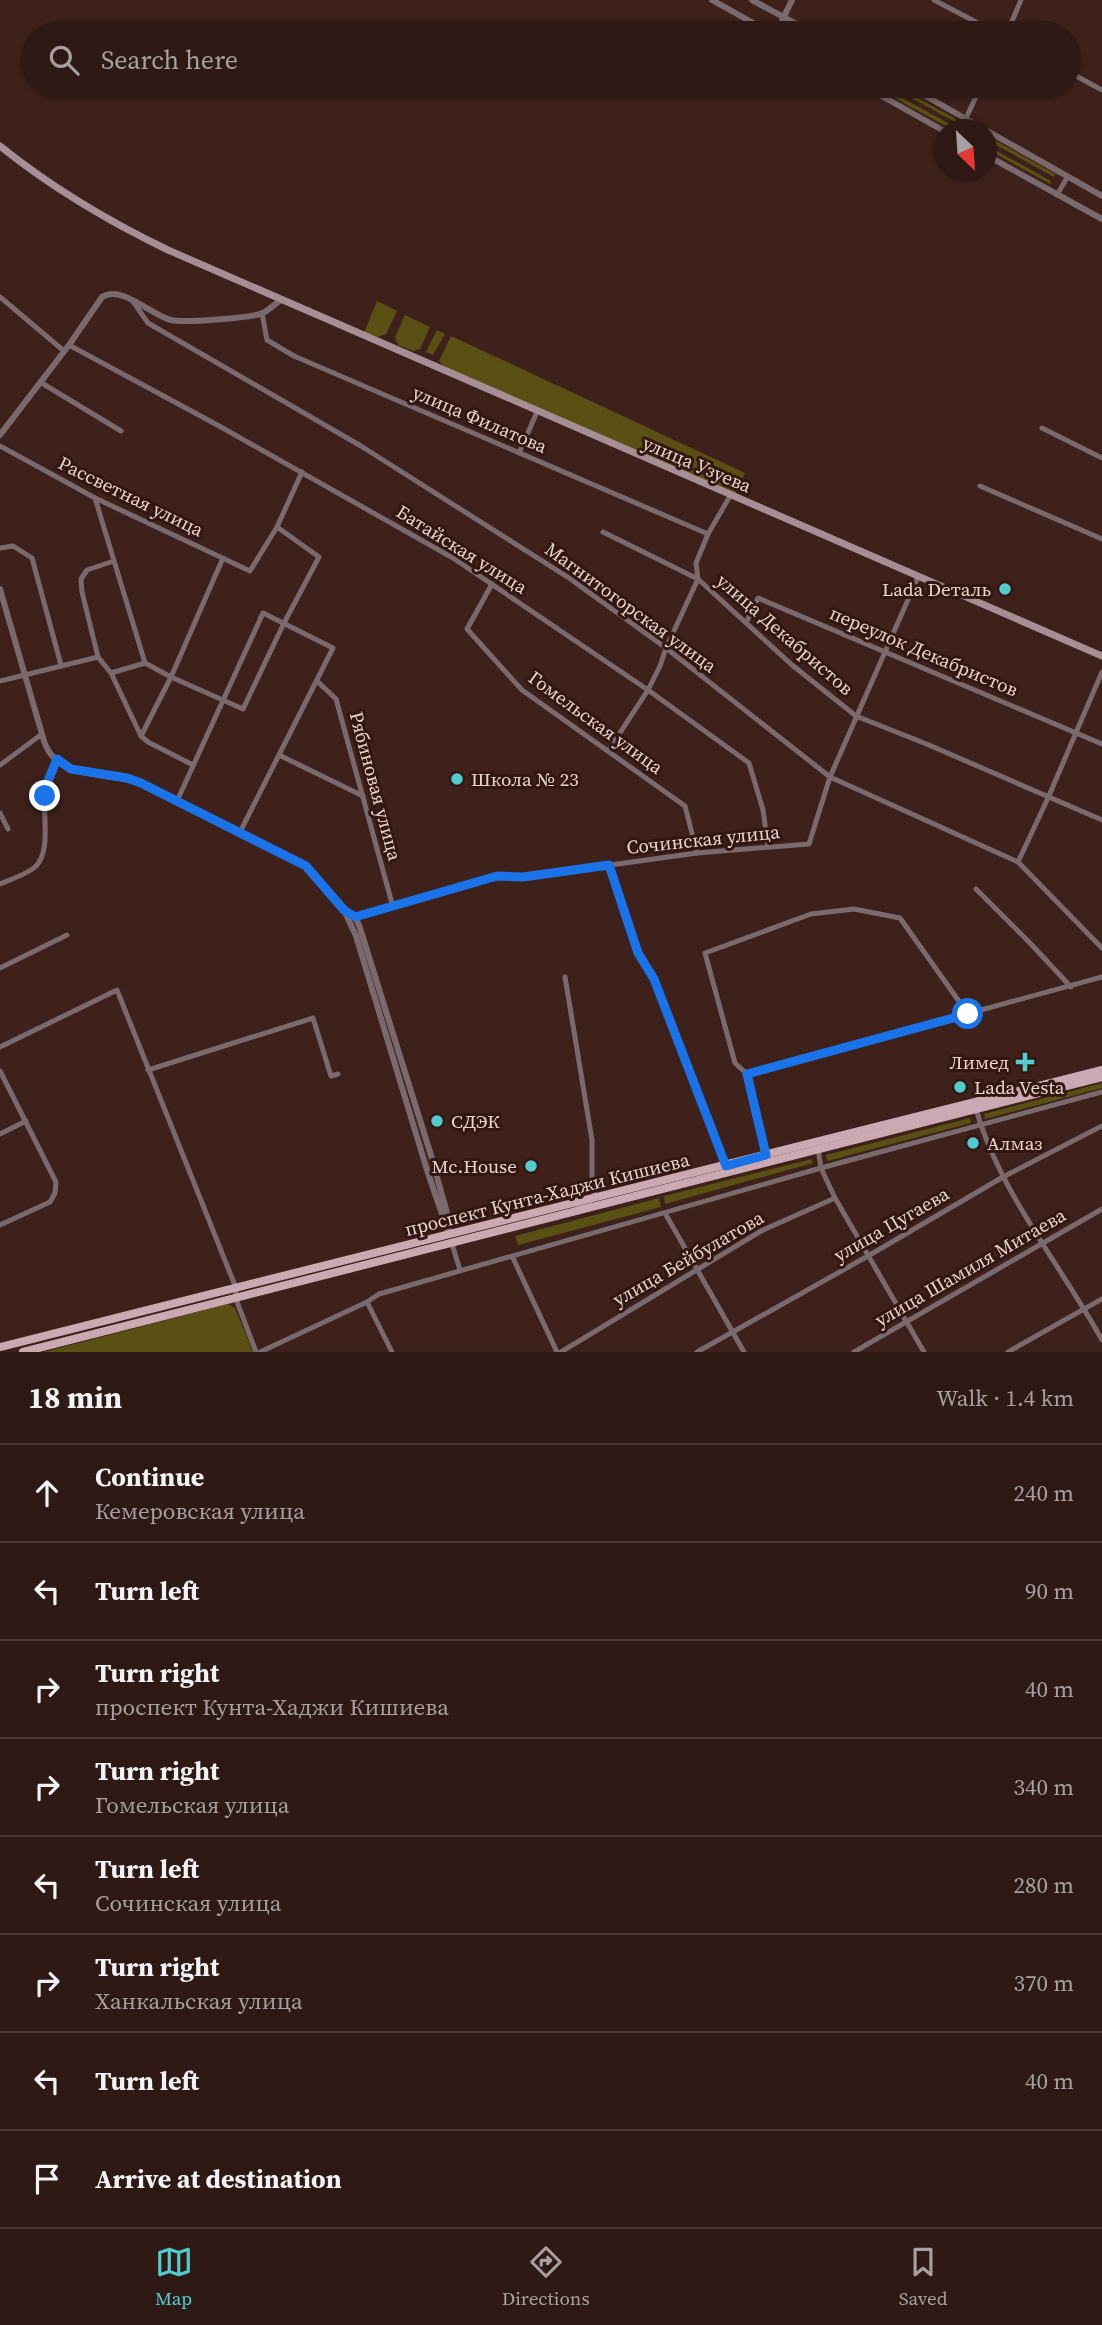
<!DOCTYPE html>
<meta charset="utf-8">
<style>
body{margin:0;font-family:"Source Serif 4",serif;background:#3a2622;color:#f1f3f6}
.compass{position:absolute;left:934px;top:119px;width:63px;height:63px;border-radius:50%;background:#2e1914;box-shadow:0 2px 5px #0004;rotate:155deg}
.stop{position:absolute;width:21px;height:21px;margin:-16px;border:5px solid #1a73e8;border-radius:50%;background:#fff}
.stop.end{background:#1a73e8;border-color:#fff;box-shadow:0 2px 7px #0008}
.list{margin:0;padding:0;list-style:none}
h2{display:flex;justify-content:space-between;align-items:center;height:91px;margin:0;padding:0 28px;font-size:30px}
h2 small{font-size:23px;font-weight:400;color:#a7a0a0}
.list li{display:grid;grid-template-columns:46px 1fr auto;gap:21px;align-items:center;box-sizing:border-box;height:98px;padding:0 28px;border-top:2px solid #493834}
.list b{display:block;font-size:26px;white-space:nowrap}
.list p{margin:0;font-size:23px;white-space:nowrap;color:#a7a0a0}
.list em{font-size:23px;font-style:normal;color:#a7a0a0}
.icon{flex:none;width:38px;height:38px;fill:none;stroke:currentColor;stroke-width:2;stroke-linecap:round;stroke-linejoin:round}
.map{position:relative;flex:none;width:1102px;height:1352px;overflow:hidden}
.search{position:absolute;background:#2e1914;box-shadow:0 2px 5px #0004;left:21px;right:21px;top:21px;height:77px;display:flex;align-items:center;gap:18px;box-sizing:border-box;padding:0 24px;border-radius:38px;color:#a7a0a0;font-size:26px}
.sheet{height:875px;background:#2e1914}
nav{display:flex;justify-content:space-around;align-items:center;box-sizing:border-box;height:98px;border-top:2px solid #493834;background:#2e1914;font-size:19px;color:#a7a0a0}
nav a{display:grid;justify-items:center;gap:4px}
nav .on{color:#52cdcf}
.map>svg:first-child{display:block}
.green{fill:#5b5013}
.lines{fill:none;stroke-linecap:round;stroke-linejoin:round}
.minor{stroke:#7a6a6e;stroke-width:5}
.tertiary{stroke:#7a6a6e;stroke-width:6}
.secondary{stroke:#a78e95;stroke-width:7}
.primary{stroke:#caa9b2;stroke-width:8}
.route{stroke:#1a73e8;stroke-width:9}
.poi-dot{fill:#52cdcf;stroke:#341711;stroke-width:2.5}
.labels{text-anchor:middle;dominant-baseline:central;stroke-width:6;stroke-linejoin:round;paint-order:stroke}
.street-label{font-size:19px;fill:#e8d4cf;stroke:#341711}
.poi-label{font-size:19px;fill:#e8d4cf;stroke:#341711;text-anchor:start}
</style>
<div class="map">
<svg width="1102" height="1352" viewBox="0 0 1102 1352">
<rect width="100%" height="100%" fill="#3e211b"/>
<g class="green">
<path d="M873,86H880L959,129H951Z"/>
<path d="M890,86H896L956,119L955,122Z"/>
<path d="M987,136L1055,174L1054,177L987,140Z"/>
<path d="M986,145L1051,181L1050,184L987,149Z"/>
<path d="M377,301L397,311L386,334L375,338L364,333Z"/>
<path d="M405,315L430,327L420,349L413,351L398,345L395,337Z"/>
<path d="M437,330L445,334L433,355L426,352Z"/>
<path d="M451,336L745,473L735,494L445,368L439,361Z"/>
<path d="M1102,1083V1088L985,1119L984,1114Z"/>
<path d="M970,1118L971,1123L827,1161L826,1155Z"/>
<path d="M812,1159L813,1163L665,1204L664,1196Z"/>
<path d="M659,1198L661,1207L518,1245L515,1236Z"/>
<path d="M228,1304L235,1308L253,1352H44Z"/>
</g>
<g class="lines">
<g class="minor">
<path d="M934,0L997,33"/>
<path d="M1007,33L1021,0"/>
<path d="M1069,72L1102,90"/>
<path d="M966,118L981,86"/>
<path d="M1057,195L1068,176"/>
<path d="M0,297L64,351"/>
<path d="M132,300L148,323L361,446L569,578L666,648L830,777L1018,862L1102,948"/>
<path d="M262,313L267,340L294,356L708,534"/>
<path d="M69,345L221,427L453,558L648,690L749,763L763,810L768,846"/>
<path d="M40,382L121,431"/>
<path d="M1042,428L1102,458"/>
<path d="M0,446L95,498L250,571L277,527L302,472"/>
<path d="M519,453L537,412"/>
<path d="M980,486L1102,539"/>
<path d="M95,498L145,663"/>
<path d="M603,532L698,579L792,665L856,716L929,745L1102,820"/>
<path d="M0,548L13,546L32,558L61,665"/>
<path d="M114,561L87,570L81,579L82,592L98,657L111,673L141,736L148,742L193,765"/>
<path d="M492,584L467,629L522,690L685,806L697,853"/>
<path d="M746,623L758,598L1102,744"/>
<path d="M111,673L145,663L171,677L243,709L284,623L319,557L277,527"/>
<path d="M0,681L98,657"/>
<path d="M317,681L336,699L393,907"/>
<path d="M141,736L171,677L223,558"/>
<path d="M608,751L648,690L660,666L666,648L698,579L696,563L708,534L730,496"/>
<path d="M279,755L363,796"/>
<path d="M0,765L42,734"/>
<path d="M177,801L263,613L333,648L240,832"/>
<path d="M0,813L8,829"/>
<path d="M1018,862L1048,798L1102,672"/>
<path d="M609,865L638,953L654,979L726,1165"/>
<path d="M0,884C11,879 26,875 35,867C52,852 42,812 45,791C47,780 53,770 57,759"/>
<path d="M976,889L1030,943L1071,987"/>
<path d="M355,917L497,876L523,877L697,853L809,844L830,777L918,577"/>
<path d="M0,968L67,935"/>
<path d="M565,977L592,1140V1182L595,1198L578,1208"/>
<path d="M0,1047L117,990L236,1288V1299L256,1352"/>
<path d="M148,1070L313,1018L331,1076L338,1074"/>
<path d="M0,1071L56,1182L55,1193L50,1202L0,1225"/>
<path d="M747,1074L1102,977"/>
<path d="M978,1107L976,1109C1000,1193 1060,1264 1102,1340"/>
<path d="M0,1134L26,1121"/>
<path d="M818,1149L821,1168L835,1198L924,1352"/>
<path d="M766,1155L747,1074L735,1063L705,953L811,914L854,909L900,918L968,1014"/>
<path d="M665,1213L744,1352"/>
<path d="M452,1244L460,1270"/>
<path d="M512,1256L557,1352"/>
<path d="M260,1352L367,1302"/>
<path d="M392,1352L367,1302L379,1294L821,1168L1102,1092"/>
<path d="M561,1352L761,1231L835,1198"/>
<path d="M697,1352L868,1256L1003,1177L1102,1126"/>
<path d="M854,1352L1102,1209"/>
<path d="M1008,1352L1102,1299"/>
</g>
<g class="tertiary">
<path d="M712,0L771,33"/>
<path d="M752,0L813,33"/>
<path d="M776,33L792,0"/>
<path d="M864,86L944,131"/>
<path d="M908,86L1102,196"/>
<path d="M986,155L1102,219"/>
<path d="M0,435L69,345L102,297C121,284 152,316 171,320C183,323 252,318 263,313C269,310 275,304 281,300"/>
<path d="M0,589L42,734C43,739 45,745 48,750C65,779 112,773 140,783L306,866L344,910L356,936L427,1170L449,1235V1220L430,1152L359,925L355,917L344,910"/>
</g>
<path class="secondary" d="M0,146C52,188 108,221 168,250L1102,656"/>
<g class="primary">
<path d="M0,1347L1102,1070"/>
<path d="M23,1352L1102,1077"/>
</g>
</g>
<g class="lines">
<path class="route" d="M45,796L46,786L57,759L71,769L127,778L141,783L306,866L344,910L355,917L497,876L523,877L609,865L638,953L654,979L726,1166L766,1155L747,1074L968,1014"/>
</g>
<g class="poi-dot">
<circle cx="1005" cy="589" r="7"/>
<circle cx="457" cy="779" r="7"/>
<path d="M1021.5 1051.5h7v7h7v7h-7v7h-7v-7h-7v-7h7z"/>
<circle cx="960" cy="1087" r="7"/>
<circle cx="437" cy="1121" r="7"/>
<circle cx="973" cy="1143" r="7"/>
<circle cx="531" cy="1166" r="7"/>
</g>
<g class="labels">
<g class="street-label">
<text transform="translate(480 419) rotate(23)">улица Филатова</text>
<text transform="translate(697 464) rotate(23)">улица Узуева</text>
<text transform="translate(131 496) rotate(26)">Рассветная улица</text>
<text transform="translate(462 549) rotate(32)">Батайская улица</text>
<text transform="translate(631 607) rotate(36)">Магнитогорская улица</text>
<text transform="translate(785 634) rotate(41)">улица Декабристов</text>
<text transform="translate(924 651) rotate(23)">переулок Декабристов</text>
<text transform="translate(596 722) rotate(36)">Гомельская улица</text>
<text transform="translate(376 786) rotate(75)">Рябиновая улица</text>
<text transform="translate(703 839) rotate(-6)">Сочинская улица</text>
<text transform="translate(547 1194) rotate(-14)">проспект Кунта-Хаджи Кишиева</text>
<text transform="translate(891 1224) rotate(-30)">улица Цугаева</text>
<text transform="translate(688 1258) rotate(-30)">улица Бейбулатова</text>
<text transform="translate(970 1267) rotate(-30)">улица Шамиля Митаева</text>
</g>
<g class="poi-label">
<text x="991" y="589" text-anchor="end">Lada Dеталь</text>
<text x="471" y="779">Школа № 23</text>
<text x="1009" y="1062" text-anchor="end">Лимед</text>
<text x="974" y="1087">Lada Vesta</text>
<text x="451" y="1121">СДЭК</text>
<text x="987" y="1143">Алмаз</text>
<text x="517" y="1166" text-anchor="end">Mc.House</text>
</g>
</g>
</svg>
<svg class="compass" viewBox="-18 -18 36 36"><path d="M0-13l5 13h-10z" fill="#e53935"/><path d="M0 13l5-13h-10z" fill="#a7a0a0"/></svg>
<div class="stop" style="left:968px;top:1014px"></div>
<div class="stop end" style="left:45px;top:796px"></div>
<div class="search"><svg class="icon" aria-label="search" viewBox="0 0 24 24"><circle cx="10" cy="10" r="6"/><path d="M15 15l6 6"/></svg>Search here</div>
</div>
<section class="sheet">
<h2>18 min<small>Walk · 1.4 km</small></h2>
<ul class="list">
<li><svg class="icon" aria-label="ahead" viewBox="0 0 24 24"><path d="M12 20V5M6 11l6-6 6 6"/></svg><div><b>Continue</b><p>Кемеровская улица</p></div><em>240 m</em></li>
<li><svg class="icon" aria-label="left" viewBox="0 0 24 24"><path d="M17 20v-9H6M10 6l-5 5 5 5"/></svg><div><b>Turn left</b></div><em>90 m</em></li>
<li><svg class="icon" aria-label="right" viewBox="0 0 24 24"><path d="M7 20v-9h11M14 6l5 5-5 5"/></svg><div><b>Turn right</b><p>проспект Кунта-Хаджи Кишиева</p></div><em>40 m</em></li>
<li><svg class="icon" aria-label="right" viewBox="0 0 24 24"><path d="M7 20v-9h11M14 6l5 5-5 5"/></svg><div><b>Turn right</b><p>Гомельская улица</p></div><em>340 m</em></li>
<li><svg class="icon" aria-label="left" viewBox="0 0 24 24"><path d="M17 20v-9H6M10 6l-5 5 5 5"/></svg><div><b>Turn left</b><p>Сочинская улица</p></div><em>280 m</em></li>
<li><svg class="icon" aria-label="right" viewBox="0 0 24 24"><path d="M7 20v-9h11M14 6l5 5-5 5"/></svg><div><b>Turn right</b><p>Ханкальская улица</p></div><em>370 m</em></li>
<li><svg class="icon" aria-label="left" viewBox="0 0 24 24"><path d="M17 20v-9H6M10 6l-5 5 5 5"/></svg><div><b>Turn left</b></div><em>40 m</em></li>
<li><svg class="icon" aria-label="arrive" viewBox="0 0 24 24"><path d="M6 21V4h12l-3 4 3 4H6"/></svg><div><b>Arrive at destination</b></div></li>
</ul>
</section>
<nav>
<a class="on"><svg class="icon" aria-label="map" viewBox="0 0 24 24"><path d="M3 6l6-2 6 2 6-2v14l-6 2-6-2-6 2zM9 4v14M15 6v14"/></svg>Map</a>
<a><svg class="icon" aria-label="directions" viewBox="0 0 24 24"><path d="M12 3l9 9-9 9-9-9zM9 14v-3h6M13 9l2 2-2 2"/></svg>Directions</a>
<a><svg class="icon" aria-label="saved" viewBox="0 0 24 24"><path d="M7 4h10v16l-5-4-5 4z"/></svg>Saved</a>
</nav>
